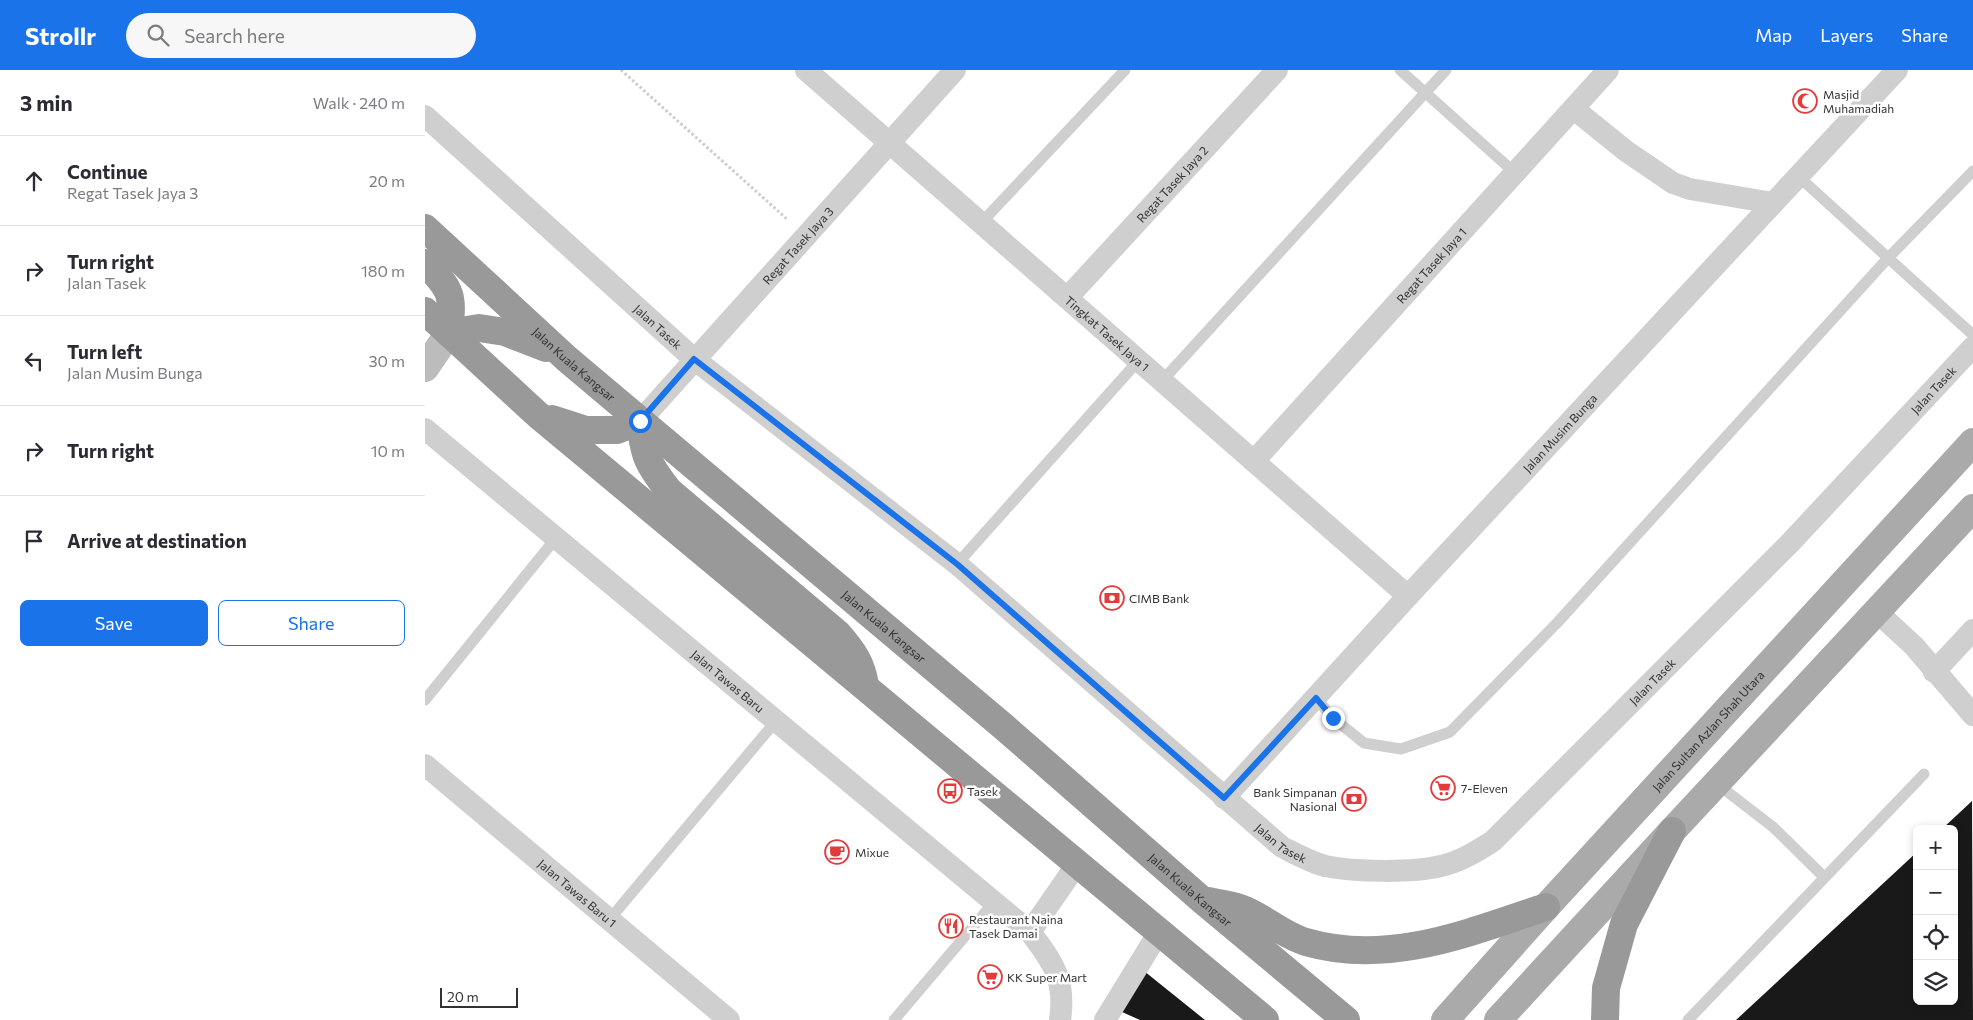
<!DOCTYPE html>
<meta charset="utf-8">
<style>
body{margin:0;font-family:Commissioner,sans-serif;background:#f7f7f7;color:#2b2b33}
.controls{position:absolute;right:15px;bottom:15px;display:grid;overflow:hidden;border-radius:8px;box-shadow:0 2px 8px #0003}
.controls button{width:45px;height:45px;display:grid;place-items:center;padding:0;border:0;border-bottom:1px solid #e1e1e2;background:#fff;color:#2b2b33;font:25px sans-serif}
.scale{position:absolute;left:15px;bottom:12px;width:78px;box-sizing:border-box;padding-left:5px;border:2px solid #323232;border-top:0;font-size:14px;line-height:18px;white-space:nowrap;color:#323232;-webkit-text-stroke:4px #fff;paint-order:stroke}
.stop{position:absolute;width:15px;height:15px;margin:-11px;border:4px solid #1a73e8;border-radius:50%;background:#fff}
.stop.end{background:#1a73e8;border-color:#fff;box-shadow:0 1px 5px #0008}
.list{margin:0;padding:0;list-style:none}
h2{display:flex;justify-content:space-between;align-items:center;height:65px;margin:0;padding:0 20px;font-size:21px}
h2 small{font-size:16px;font-weight:400;color:#7c7c81}
.list li{display:grid;grid-template-columns:32px 1fr auto;gap:15px;align-items:center;box-sizing:border-box;height:90px;padding:0 20px;border-top:1px solid #e1e1e2}
.list b{display:block;font-size:19px;white-space:nowrap}
.list p{margin:0;font-size:16px;white-space:nowrap;color:#7c7c81}
.list em{font-size:16px;font-style:normal;color:#7c7c81}
.actions{display:flex;gap:10px;padding:15px 20px}
.actions a{flex:1;padding:11px 0;border:1px solid #1a73e8;border-radius:8px;text-align:center;font-size:18px;color:#1a73e8}
.actions .main{background:#1a73e8;color:#fff}
.icon{flex:none;width:28px;height:28px;fill:none;stroke:currentColor;stroke-width:2;stroke-linecap:round;stroke-linejoin:round}
.map{position:relative;flex:none;width:1548px;height:950px;overflow:hidden}
header{display:flex;align-items:center;gap:30px;box-sizing:border-box;height:70px;padding:0 25px;background:#1a73e8;color:#fff}
header strong{font-size:24px}
nav{display:flex;gap:28px;margin-inline-start:auto;font-size:18px}
.search{width:350px;height:45px;background:#f7f7f7;display:flex;align-items:center;gap:12px;box-sizing:border-box;padding:0 18px;border-radius:28px;color:#7c7c81;font-size:19px}
main{display:flex}
aside{flex:1;background:#fff}
.map>svg:first-child{display:block}
.building{fill:#191919}
.lines{fill:none;stroke-linecap:round;stroke-linejoin:round}
.path{stroke:#ccc;stroke-width:3;stroke-dasharray:2.5 2.5;stroke-linecap:butt}
.lane{stroke:#cfcfcf;stroke-width:11}
.street{stroke:#cfcfcf;stroke-width:22}
.secondary{stroke:#bcbcbc;stroke-width:28}
.primary{stroke:#aaa;stroke-width:28}
.highway{stroke:#999;stroke-width:28}
.route{stroke:#1a73e8;stroke-width:6}
.labels{text-anchor:middle;dominant-baseline:central;stroke-width:5;stroke-linejoin:round;paint-order:stroke}
.poi-label{font-size:12px;fill:#323232;stroke:#fff;text-anchor:start}
.street-label{font-size:12px;fill:#323232;stroke:#fff}
</style>
<header>
<strong>Strollr</strong>
<div class="search"><svg class="icon" aria-label="search" viewBox="0 0 24 24"><circle cx="10" cy="10" r="6"/><path d="M15 15l6 6"/></svg>Search here</div>
<nav><a>Map</a><a>Layers</a><a>Share</a></nav>
</header>
<main>
<aside>
<h2>3 min<small>Walk · 240 m</small></h2>
<ul class="list">
<li><svg class="icon" aria-label="ahead" viewBox="0 0 24 24"><path d="M12 20V5M6 11l6-6 6 6"/></svg><div><b>Continue</b><p>Regat Tasek Jaya 3</p></div><em>20 m</em></li>
<li><svg class="icon" aria-label="right" viewBox="0 0 24 24"><path d="M7 20v-9h11M14 6l5 5-5 5"/></svg><div><b>Turn right</b><p>Jalan Tasek</p></div><em>180 m</em></li>
<li><svg class="icon" aria-label="left" viewBox="0 0 24 24"><path d="M17 20v-9H6M10 6l-5 5 5 5"/></svg><div><b>Turn left</b><p>Jalan Musim Bunga</p></div><em>30 m</em></li>
<li><svg class="icon" aria-label="right" viewBox="0 0 24 24"><path d="M7 20v-9h11M14 6l5 5-5 5"/></svg><div><b>Turn right</b></div><em>10 m</em></li>
<li><svg class="icon" aria-label="arrive" viewBox="0 0 24 24"><path d="M6 21V4h12l-3 4 3 4H6"/></svg><div><b>Arrive at destination</b></div></li>
</ul>
<div class="actions"><a class="main">Save</a><a>Share</a></div>
</aside>
<div class="map">
<svg width="1548" height="950" viewBox="0 0 1548 950">
<rect width="100%" height="100%" fill="#fff"/>
<g class="building">
<path d="M1547,731L1548,950H1311L1492,782V931H1529V759H1517Z"/>
<path d="M719,901L780,950H715L697,942Z"/>
</g>
<g class="lines">
<path class="path" d="M196,0L363,150"/>
<g class="lane">
<path d="M975,0L1090,103"/>
<path d="M1373,106L1548,265"/>
<path d="M556,153L700,0"/>
<path d="M737,311L1021,0"/>
<path d="M532,494L714,290"/>
<path d="M891,628L908,648L939,673L976,679L1025,662L1132,553L1463,188L1548,101"/>
<path d="M0,630L131,468"/>
<path d="M1291,713L1348,757L1399,807"/>
<path d="M184,850L351,651"/>
<path d="M469,950L569,832"/>
<path d="M1263,950L1499,704"/>
</g>
<g class="street">
<path id="s1" d="M381,0L983,526"/>
<path d="M1149,39L1201,81L1248,113L1265,119L1348,133"/>
<path id="s2" d="M0,46L269,289L532,494L857,777C871,784 885,792 900,796C930,802 987,803 1016,796C1035,792 1052,781 1068,771L1365,473L1548,277"/>
<path id="s3" d="M642,228L852,0"/>
<path id="s4" d="M215,351L530,0"/>
<path id="s5" d="M0,359L605,862C628,892 641,910 635,950"/>
<path id="s6" d="M829,391L1183,0"/>
<path d="M1451,541L1489,576L1548,645"/>
<path d="M1509,602L1548,560"/>
<path id="s7" d="M0,695L304,950"/>
<path id="s8" d="M799,728L983,526L1472,0"/>
<path d="M605,862L652,794"/>
<path d="M680,950L734,862"/>
</g>
<path class="secondary" d="M0,298L24,263"/>
<g class="primary">
<path id="s9" d="M1020,950L1121,837L1548,372"/>
<path d="M1073,950L1247,761L1548,438"/>
</g>
<g class="highway">
<path id="s10" d="M0,158L142,289L579,657L777,830L921,950"/>
<path d="M0,193C28,221 28,225 24,263"/>
<path d="M0,241L113,345L840,950"/>
<path d="M24,263L54,258L80,262L121,278"/>
<path d="M127,349L161,360H192L215,351"/>
<path d="M215,351C219,386 222,393 244,421L413,564C428,581 437,594 440,616"/>
<path d="M784,831C796,834 809,835 820,840C841,849 860,866 881,872C963,896 1043,863 1121,837"/>
<path d="M1180,950L1181,918L1199,854L1247,761"/>
</g>
</g>
<g class="lines">
<path class="route" d="M215,351L269,289L532,494L799,728L891,628L908,648"/>
</g>
<defs>
<g id="mosque-ring" transform="scale(1.25)"><circle r="9.5" fill="#fff" stroke="#e33a3b" stroke-width="1.5"/><path d="M3.5-4.9A6 6 0 1 0 3.5 4.9A5 5 0 1 1 3.5-4.9Z" fill="#e33a3b"/></g>
<g id="bank-ring" transform="scale(1.25)"><circle r="9.5" fill="#fff" stroke="#e33a3b" stroke-width="1.5"/><path d="M-6-4H6V4H-6ZM0-2.3a2.3 2.3 0 1 0 0 4.6a2.3 2.3 0 1 0 0-4.6Z" fill="#e33a3b"/></g>
<g id="supermarket-ring" transform="scale(1.25)"><circle r="9.5" fill="#fff" stroke="#e33a3b" stroke-width="1.5"/><path d="M-6-5.5h2.5l.6 2H6L4.5 2H-2.5L-4.4-4H-6ZM-1.5 3.2a1.3 1.3 0 1 0 .1 0ZM3 3.2a1.3 1.3 0 1 0 .1 0Z" fill="#e33a3b"/></g>
<g id="bus-ring" transform="scale(1.25)"><circle r="9.5" fill="#fff" stroke="#e33a3b" stroke-width="1.5"/><path d="M-5-6H5V4H4V6H2V4H-2V6H-4V4H-5ZM-3.5-4V0h7V-4ZM-3.5 1.2v1.5H-2V1.2ZM2 1.2v1.5H3.5V1.2Z" fill="#e33a3b"/></g>
<g id="cafe-ring" transform="scale(1.25)"><circle r="9.5" fill="#fff" stroke="#e33a3b" stroke-width="1.5"/><path d="M-5.5-4.5H6V0H3Q3 3.5 0 3.5H-2.5Q-5.5 3.5-5.5 0ZM3-3.2v2h1.7v-2ZM-6 4.5H4V6H-6Z" fill="#e33a3b"/></g>
<g id="restaurant-ring" transform="scale(1.25)"><circle r="9.5" fill="#fff" stroke="#e33a3b" stroke-width="1.5"/><path d="M-5-6h1v4h1v-4h1v4h1v-4h1v5L-1.5 .5V6h-2V.5L-5-1ZM5-6V6H3V1.5H1.5Q1.5-4 5-6Z" fill="#e33a3b"/></g>
</defs>
<g fill-rule="evenodd">
<use href="#mosque-ring" x="1380" y="31"/>
<use href="#bank-ring" x="687" y="528"/>
<use href="#supermarket-ring" x="1018" y="718"/>
<use href="#bus-ring" x="525" y="721"/>
<use href="#bank-ring" x="929" y="729"/>
<use href="#cafe-ring" x="412" y="782"/>
<use href="#restaurant-ring" x="526" y="856"/>
<use href="#supermarket-ring" x="565" y="907"/>
</g>
<g class="labels">
<g class="poi-label">
<text x="1398" y="24">Masjid<tspan x="1398" dy="14">Muhamadiah</tspan></text>
<text x="704" y="528">CIMB Bank</text>
<text x="1036" y="718">7-Eleven</text>
<text x="542" y="721">Tasek</text>
<text x="912" y="722" text-anchor="end">Bank Simpanan<tspan x="912" dy="14">Nasional</tspan></text>
<text x="430" y="782">Mixue</text>
<text x="544" y="849">Restaurant Naina<tspan x="544" dy="14">Tasek Damai</tspan></text>
<text x="582" y="907">KK Super Mart</text>
</g>
<g class="street-label">
<text stroke="none"><textPath href="#s3" startOffset="155">Regat Tasek Jaya 2</textPath></text>
<text stroke="none"><textPath href="#s4" startOffset="236">Regat Tasek Jaya 3</textPath></text>
<text stroke="none"><textPath href="#s6" startOffset="264">Regat Tasek Jaya 1</textPath></text>
<text stroke="none"><textPath href="#s2" startOffset="314">Jalan Tasek</textPath></text>
<text stroke="none"><textPath href="#s1" startOffset="400">Tingkat Tasek Jaya 1</textPath></text>
<text stroke="none"><textPath href="#s10" startOffset="202">Jalan Kuala Kangsar</textPath></text>
<text stroke="none"><textPath href="#s2" startOffset="1979">Jalan Tasek</textPath></text>
<text stroke="none"><textPath href="#s8" startOffset="496">Jalan Musim Bunga</textPath></text>
<text stroke="none"><textPath href="#s10" startOffset="608">Jalan Kuala Kangsar</textPath></text>
<text stroke="none"><textPath href="#s5" startOffset="394">Jalan Tawas Baru</textPath></text>
<text stroke="none"><textPath href="#s2" startOffset="1574">Jalan Tasek</textPath></text>
<text stroke="none"><textPath href="#s9" startOffset="391">Jalan Sultan Azlan Shah Utara</textPath></text>
<text stroke="none"><textPath href="#s2" startOffset="1124">Jalan Tasek</textPath></text>
<text stroke="none"><textPath href="#s10" startOffset="1012">Jalan Kuala Kangsar</textPath></text>
<text stroke="none"><textPath href="#s7" startOffset="199">Jalan Tawas Baru 1</textPath></text>
</g>
</g>
</svg>
<div class="controls">
<button>+</button>
<button>−</button>
<button><svg class="icon" aria-label="locate" viewBox="0 0 24 24"><circle cx="12" cy="12" r="6"/><path d="M12 2v4M12 18v4M2 12h4M18 12h4"/></svg></button>
<button><svg class="icon" aria-label="layers" viewBox="0 0 24 24"><path d="M12 4l9 5-9 5-9-5zM3 14l9 5 9-5"/></svg></button>
</div>
<div class="scale">20 m</div>
<div class="stop" style="left:215px;top:351px"></div>
<div class="stop end" style="left:908px;top:648px"></div>
</div>
</main>
